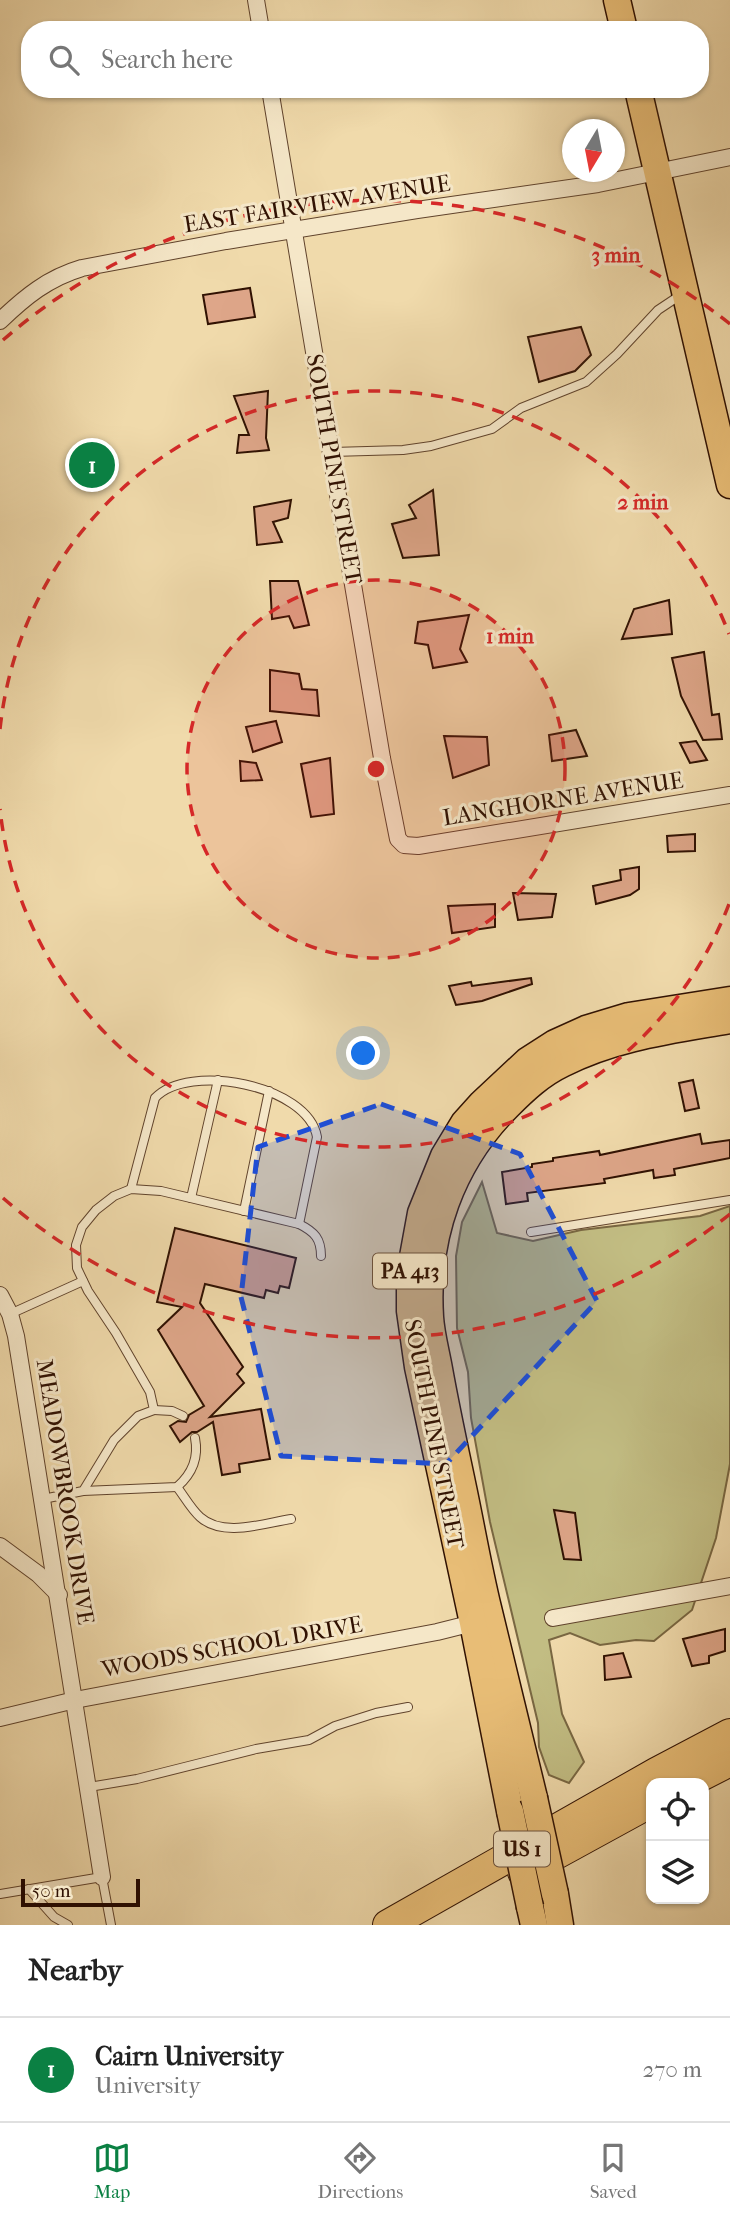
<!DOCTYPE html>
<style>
body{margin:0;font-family:"IM FELL French Canon",serif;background:#f6f6f6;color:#222}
.controls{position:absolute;right:21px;bottom:21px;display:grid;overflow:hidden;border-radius:14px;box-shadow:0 2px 5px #0004}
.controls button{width:63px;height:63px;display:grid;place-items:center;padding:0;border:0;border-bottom:2px solid #e0e0e0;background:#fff;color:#222;font:35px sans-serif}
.compass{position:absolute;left:562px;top:119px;width:63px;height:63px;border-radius:50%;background:#fff;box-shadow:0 2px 5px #0004;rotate:190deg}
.scale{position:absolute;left:21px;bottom:18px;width:119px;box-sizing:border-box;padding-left:7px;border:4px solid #301102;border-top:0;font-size:19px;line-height:24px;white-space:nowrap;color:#301102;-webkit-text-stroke:5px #f5e7c8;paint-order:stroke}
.you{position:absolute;left:364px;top:1054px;width:24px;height:24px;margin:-18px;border:5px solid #fff;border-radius:50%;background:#1a73e8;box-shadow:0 0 0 10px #1a73e833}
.badge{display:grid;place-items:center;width:46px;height:46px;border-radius:50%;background:#0b8043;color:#fff;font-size:23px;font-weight:700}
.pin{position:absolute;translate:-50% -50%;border:4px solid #fff;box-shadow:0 2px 7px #0006}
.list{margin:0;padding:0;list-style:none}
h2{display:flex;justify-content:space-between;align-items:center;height:91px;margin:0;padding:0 28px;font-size:30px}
h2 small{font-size:23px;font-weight:400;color:#767676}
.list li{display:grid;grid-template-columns:46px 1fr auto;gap:21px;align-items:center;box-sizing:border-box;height:105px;padding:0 28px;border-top:2px solid #e0e0e0}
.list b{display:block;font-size:26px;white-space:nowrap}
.list p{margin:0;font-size:23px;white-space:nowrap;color:#767676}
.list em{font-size:23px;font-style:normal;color:#767676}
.icon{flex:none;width:38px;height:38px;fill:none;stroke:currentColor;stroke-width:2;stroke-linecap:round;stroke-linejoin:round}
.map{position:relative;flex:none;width:730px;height:1925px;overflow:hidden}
.search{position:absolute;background:#fff;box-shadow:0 2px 5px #0004;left:21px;right:21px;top:21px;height:77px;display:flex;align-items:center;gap:18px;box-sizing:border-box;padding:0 24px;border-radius:28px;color:#767676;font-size:26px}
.sheet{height:196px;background:#fff}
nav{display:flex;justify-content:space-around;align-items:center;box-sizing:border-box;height:98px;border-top:2px solid #e0e0e0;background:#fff;font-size:19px;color:#767676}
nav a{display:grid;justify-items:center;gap:4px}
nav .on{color:#0b8043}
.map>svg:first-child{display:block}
.green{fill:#c2bd83;stroke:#796742;stroke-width:2}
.building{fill:#dea689;stroke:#301102;stroke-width:2}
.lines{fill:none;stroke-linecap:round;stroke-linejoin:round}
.lane-casing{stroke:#60432c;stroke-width:10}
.street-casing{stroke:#60432c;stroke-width:18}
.primary-casing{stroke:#301102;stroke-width:29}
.highway-casing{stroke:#301102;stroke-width:32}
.lane{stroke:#f5e7c8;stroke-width:8}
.street{stroke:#f5e7c8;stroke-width:16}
.primary{stroke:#e8bd76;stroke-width:26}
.highway{stroke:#e8bd76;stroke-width:30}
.primary-bridge-casing{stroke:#301102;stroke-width:29;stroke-linecap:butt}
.primary-bridge{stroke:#e8bd76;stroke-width:26}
.marked{fill:#1d4ed8;fill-opacity:0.2;stroke:#1d4ed8;stroke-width:5;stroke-dasharray:14 9;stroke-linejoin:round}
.ring{fill:none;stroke:#d62828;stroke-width:3.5;stroke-dasharray:12 9}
.labels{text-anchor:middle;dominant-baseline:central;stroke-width:6;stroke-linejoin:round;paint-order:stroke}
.shield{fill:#f5e7c8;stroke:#6b513d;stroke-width:2}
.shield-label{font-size:21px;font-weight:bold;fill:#301102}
.street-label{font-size:23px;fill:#301102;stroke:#f5e7c8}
.centre{fill:#d62828;stroke:#f5e7c8;stroke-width:3.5}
.ring-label{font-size:21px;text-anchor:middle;font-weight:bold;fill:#d62828;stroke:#f5e7c8;stroke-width:6;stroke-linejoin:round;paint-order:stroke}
</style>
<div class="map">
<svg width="730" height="1925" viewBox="0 0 730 1925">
<rect width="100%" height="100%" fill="#f0daab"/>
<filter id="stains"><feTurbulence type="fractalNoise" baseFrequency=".00286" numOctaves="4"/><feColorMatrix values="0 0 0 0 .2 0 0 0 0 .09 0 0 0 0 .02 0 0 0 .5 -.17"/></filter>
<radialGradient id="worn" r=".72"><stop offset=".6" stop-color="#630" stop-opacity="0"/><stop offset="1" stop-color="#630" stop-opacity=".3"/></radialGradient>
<path class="green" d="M482,1182L497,1233L533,1241L581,1230L700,1216L730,1206V1464L716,1538L692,1610L654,1641L636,1640L600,1645L570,1633L549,1640L562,1714L584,1762L569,1783L549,1775L539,1747L538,1723L490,1522L471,1418L468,1372L457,1328L456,1256L462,1222Z"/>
<g class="building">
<path d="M250,288L255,317L208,324L203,295Z"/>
<path d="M581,327L591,355L575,371L539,382L528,337Z"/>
<path d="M268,391L266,438L269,450L237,453L239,435H249L234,396Z"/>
<path d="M433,490L439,555L403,558L392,524L416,518L409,505Z"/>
<path d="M291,500L288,518L273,522L282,542L257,545L254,507Z"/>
<path d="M270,581H298L309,625L294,628L289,616L272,619Z"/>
<path d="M669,600L672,634L622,639L634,609Z"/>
<path d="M469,615L460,649L467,662L433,668L428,645L415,643L418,622Z"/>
<path d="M704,652L712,715L719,714L722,739L703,740L681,696L672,658Z"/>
<path d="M270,670L299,674L302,689L317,690L319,716L270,711Z"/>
<path d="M276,721L282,742L253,752L246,727Z"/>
<path d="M576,730L587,756L552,761L549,735Z"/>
<path d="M444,736L487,737L489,765L453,778Z"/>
<path d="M696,741L707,760L690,763L680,743Z"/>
<path d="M330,758L334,814L311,817L301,764Z"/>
<path d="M240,761L256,763L262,780L241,781Z"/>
<path d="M695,834V851L668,852L667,836Z"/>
<path d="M639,867V889L630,895L596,904L593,886L621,880L620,870Z"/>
<path d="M513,893L556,894L552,917L518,920Z"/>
<path d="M495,904V927L452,933L448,906Z"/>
<path d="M531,978L532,984L482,1001L456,1005L449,986L471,982L472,986Z"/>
<path d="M693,1080L699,1108L685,1111L679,1083Z"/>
<path d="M700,1134L702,1144L730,1140V1158L674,1169L675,1175L654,1178L653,1170L604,1179L605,1183L527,1193L528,1201L506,1204L502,1172L532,1167V1164L553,1161V1158L599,1151L600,1155Z"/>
<path d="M175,1228L296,1258L289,1288L280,1286L278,1293L266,1290L264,1298L205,1284L200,1303L243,1367L237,1374L244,1383L210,1417L261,1409L270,1459L239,1464L240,1472L222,1475L213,1422L197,1432H192L180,1442L170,1426L178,1421L186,1422L189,1415L204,1406L158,1330L182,1307L157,1302Z"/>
<path d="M554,1510L575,1513L581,1560L564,1559Z"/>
<path d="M725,1629V1651L709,1656V1663L692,1666L683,1639Z"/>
<path d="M623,1653L631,1677L605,1680L604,1656Z"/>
</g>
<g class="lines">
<g class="lane-casing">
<g id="lane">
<path d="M332,452L403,450L431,446L492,429L521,408L586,382L617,354L658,310L682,294"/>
<path d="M131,1189L155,1098C188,1062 308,1085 317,1137L299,1224"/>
<path d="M191,1198L218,1080"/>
<path d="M244,1211L269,1091"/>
<path d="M531,1232L730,1200"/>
<path d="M10,1314L83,1281"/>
<path d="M154,1410L172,1411L183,1416"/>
<path d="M177,1487C184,1496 191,1509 200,1517C223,1538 264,1523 291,1519"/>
<path d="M83,1491L177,1487C192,1474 199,1458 195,1438"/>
<path d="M43,1499L83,1491L114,1440L138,1416L154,1410L150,1392L116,1333L88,1291L77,1268L76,1245L82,1227L96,1210L114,1196L131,1189L161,1191L299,1224C315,1232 321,1239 321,1256"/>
<path d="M89,1787L137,1779L256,1749L309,1740L335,1726L376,1713L408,1707"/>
<path d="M29,1889L54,1917L68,1925"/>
<path d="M0,1894L102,1877L111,1925"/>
</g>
</g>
<g class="street-casing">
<g id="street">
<path d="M256,0L261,30"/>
<path d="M270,89L382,758L398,839L404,845L418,846L730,795"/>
<path d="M0,321C25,297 48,278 82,268L226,241L417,210L598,184L730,157"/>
<path d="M0,1295L10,1314L16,1336L102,1877"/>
<path d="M0,1546L38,1574L59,1595"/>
<path d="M553,1618L730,1586"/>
<path d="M0,1718L75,1700L437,1632L481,1621"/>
</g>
</g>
<g class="primary-casing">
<g id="primary">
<path d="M617,0L624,30"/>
<path d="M638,89L730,485"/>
<path d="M534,1798C519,1735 503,1671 488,1608C478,1567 471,1525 462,1483C454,1445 446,1408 439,1369C436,1352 431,1334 430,1317C425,1237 451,1163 508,1106C524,1090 541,1074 562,1064C614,1037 673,1030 730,1020"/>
<path d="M510,1811L473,1623L418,1367L410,1311V1273L421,1213L444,1156L464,1123L482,1103L527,1061L555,1043L586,1029L629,1016L730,1000"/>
<path d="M555,1894L560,1925"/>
<path d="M530,1907L534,1925"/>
</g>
</g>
<g class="highway-casing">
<g id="highway">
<path d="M687,1783L730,1761"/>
<path d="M523,1872L651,1802"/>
<path d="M388,1925L656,1773L730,1734"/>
</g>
</g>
<use href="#lane" class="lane"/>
<use href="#street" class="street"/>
<use href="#primary" class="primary"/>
<use href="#highway" class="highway"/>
<g class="primary-bridge-casing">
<g id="primary-bridge">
<path d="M534,1798L555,1894"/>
<path d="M510,1811L530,1907"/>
</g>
</g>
<use href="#primary-bridge" class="primary-bridge"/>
</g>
<path class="marked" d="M381,1104L520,1154L597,1301L446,1464L281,1456L241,1297L258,1147Z"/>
<circle cx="376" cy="769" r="189" fill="#d62828" fill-opacity=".12"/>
<g class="ring">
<circle cx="376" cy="769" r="189"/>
<path d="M729 904A378 378 0 0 1 0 809M0 729A378 378 0 0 1 729 634"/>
<path d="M730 1214A568 568 0 0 1 3 1198M3 340A568 568 0 0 1 730 324"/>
</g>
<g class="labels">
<g class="shield">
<rect x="373" y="1253.5" width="74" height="35" rx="5"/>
<rect x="494" y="1831.5" width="56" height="35" rx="5"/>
</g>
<g class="shield-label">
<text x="410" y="1271">PA 413</text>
<text x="522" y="1849">US 1</text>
</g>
<g class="street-label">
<text transform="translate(317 204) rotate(-9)">EAST FAIRVIEW AVENUE</text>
<text transform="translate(334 469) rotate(80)">SOUTH PINE STREET</text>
<text transform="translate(563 799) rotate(-9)">LANGHORNE AVENUE</text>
<text transform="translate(434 1434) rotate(79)">SOUTH PINE STREET</text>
<text transform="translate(65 1492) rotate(81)">MEADOWBROOK DRIVE</text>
<text transform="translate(232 1647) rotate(-10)">WOODS SCHOOL DRIVE</text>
</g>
</g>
<circle cx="376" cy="769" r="10" class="centre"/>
<g class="ring-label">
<text x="616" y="262">3 min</text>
<text x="643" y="509">2 min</text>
<text x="510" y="643">1 min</text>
</g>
<rect width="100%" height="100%" filter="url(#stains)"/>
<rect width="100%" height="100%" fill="url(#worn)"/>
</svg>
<div class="controls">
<button><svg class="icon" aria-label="locate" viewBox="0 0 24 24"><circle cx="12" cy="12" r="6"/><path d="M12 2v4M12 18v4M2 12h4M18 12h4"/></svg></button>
<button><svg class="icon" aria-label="layers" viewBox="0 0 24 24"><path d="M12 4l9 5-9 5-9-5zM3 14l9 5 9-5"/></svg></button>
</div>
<svg class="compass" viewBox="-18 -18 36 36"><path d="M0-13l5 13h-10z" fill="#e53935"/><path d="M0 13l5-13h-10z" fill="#767676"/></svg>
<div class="scale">50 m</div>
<div class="you"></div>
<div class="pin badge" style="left:92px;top:465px">1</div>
<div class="search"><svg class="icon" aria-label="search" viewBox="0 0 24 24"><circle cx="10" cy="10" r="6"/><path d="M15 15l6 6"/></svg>Search here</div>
</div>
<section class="sheet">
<h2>Nearby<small></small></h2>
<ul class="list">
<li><span class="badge">1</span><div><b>Cairn University</b><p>University</p></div><em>270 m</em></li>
</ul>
</section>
<nav>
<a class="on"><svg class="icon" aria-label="map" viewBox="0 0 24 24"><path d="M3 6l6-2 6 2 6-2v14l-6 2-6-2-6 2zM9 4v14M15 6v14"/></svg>Map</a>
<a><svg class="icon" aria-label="directions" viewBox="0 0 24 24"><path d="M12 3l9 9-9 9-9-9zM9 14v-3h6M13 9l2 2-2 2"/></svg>Directions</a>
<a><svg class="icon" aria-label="saved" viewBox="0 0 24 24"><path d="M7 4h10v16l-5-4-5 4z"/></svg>Saved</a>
</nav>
